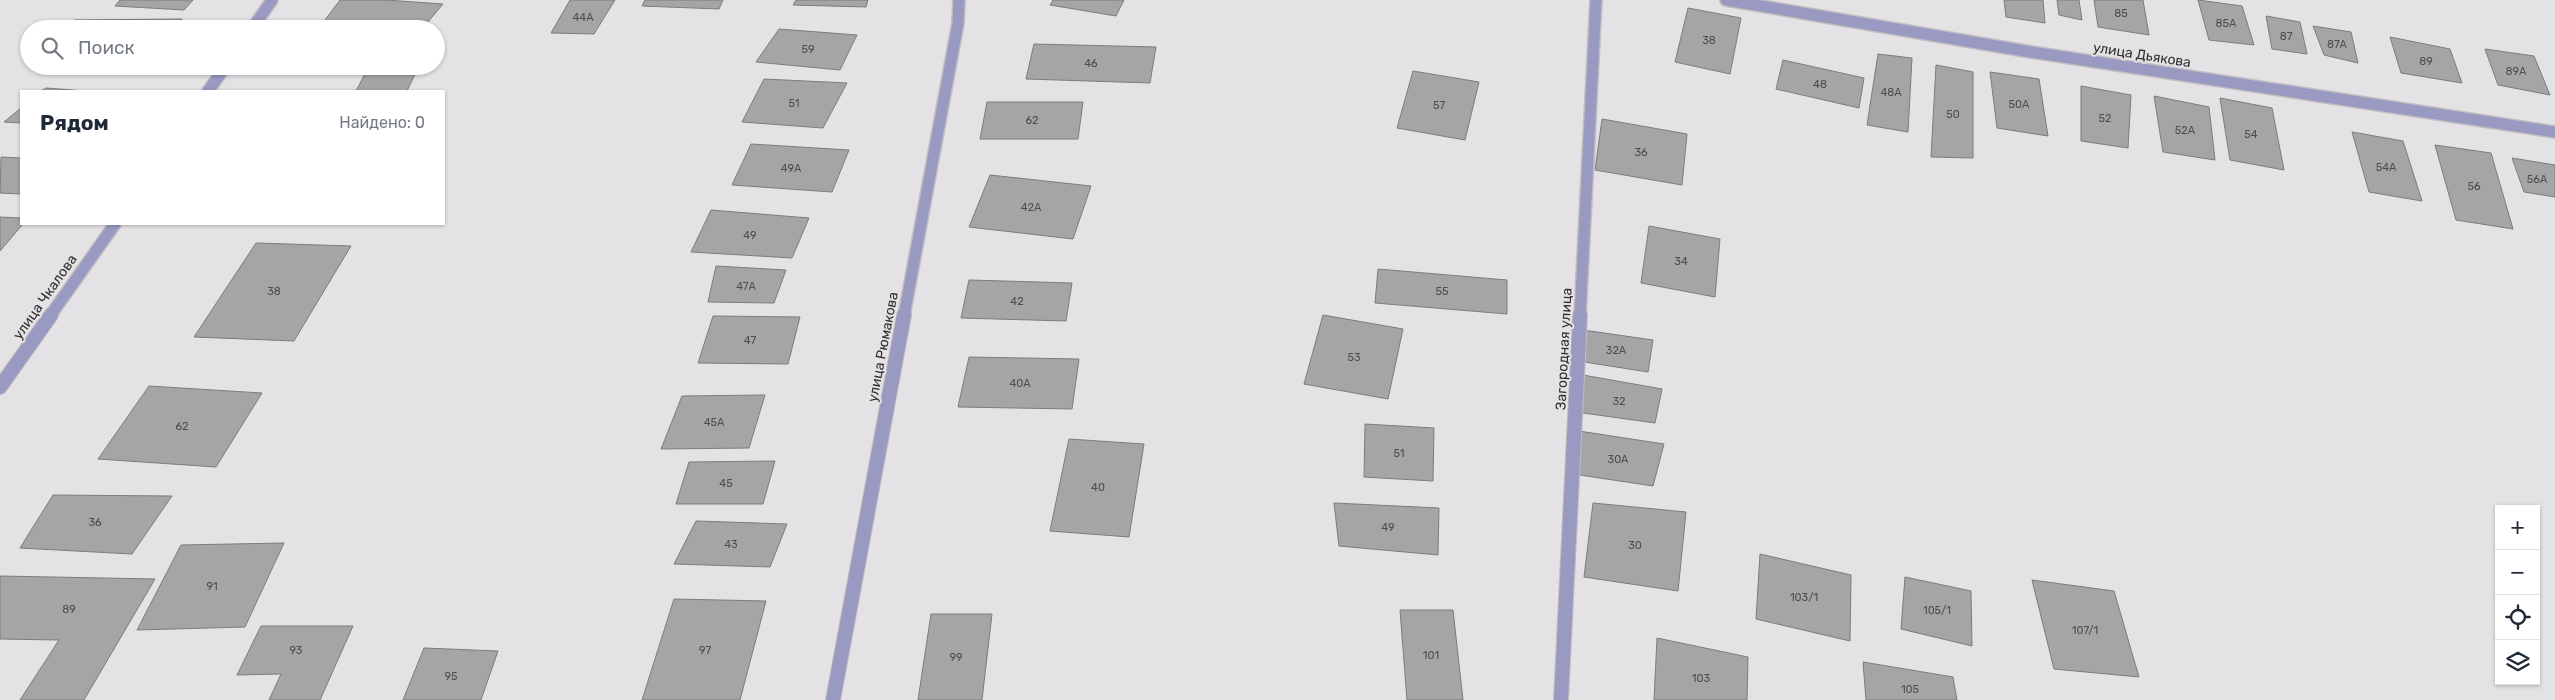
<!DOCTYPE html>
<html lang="ru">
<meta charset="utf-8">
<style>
body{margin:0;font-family:Rubik,sans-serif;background:#f2f2f3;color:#1f2937}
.controls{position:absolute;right:15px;bottom:15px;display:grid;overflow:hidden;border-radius:0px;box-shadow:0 1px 4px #0004}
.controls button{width:45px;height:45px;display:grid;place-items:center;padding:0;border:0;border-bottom:1px solid #e0e1e3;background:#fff;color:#1f2937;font:25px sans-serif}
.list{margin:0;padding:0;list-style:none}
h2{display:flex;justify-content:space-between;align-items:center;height:65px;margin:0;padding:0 20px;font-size:21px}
h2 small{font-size:16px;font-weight:400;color:#747a83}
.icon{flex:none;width:28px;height:28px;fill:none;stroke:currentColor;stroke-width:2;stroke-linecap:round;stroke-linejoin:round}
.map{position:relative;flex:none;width:2555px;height:700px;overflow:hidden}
.search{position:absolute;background:#fff;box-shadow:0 1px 4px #0004;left:20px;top:20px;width:425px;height:55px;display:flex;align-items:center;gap:12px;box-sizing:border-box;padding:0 18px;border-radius:28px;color:#747a83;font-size:19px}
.panel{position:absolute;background:#fff;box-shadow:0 1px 4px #0004;left:20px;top:90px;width:425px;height:135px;border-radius:0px}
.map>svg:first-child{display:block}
.building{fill:#a7a4a7;stroke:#7d7b7d}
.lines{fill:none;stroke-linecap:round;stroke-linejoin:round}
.minor-far1-casing{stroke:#c0bec1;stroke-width:14}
.minor-casing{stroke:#c0bec1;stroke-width:16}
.minor-far1{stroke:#9a99c1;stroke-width:11}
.minor{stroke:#9a99c1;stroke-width:14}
.labels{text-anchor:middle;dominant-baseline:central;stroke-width:4;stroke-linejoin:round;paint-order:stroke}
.number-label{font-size:11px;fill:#4e4c4e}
.street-label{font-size:14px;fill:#302f30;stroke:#e4e2e5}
</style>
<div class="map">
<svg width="2555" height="700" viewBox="0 0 2555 700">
<rect width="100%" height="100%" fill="#e4e2e5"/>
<g class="building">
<path d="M120,0H193L184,10L115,6Z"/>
<path d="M340,0H386L443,4L422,29H374L322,24Z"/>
<path d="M570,0H615L594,34L551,33Z"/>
<path d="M645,0H723L719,9L642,6Z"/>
<path d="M796,0H868L866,7L793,5Z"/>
<path d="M1053,0H1124L1116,16L1050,5Z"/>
<path d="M2004,0H2043L2045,23L2006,17Z"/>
<path d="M2057,0H2079L2082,20L2059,15Z"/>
<path d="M2094,0H2143L2149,35L2098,27Z"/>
<path d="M2198,0L2242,6L2254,45L2209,40Z"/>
<path d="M1688,8L1741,18L1730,74L1675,62Z"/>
<path d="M2266,16L2300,22L2307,54L2272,49Z"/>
<path d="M182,19L174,29H67L74,20Z"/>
<path d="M2313,26L2351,32L2358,63L2324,55Z"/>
<path d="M779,29L857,35L840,70L756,62Z"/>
<path d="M2390,37L2450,49L2462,83L2401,73Z"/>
<path d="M1034,44L1156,47L1150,83L1026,79Z"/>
<path d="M2485,49L2534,56L2550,95L2498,85Z"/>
<path d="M1878,54L1912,58L1908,132L1867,125Z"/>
<path d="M1783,60L1864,78L1859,108L1776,89Z"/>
<path d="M1936,65L1973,72V158L1931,157Z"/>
<path d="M369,66H419L407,91H356Z"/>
<path d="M1413,71L1479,82L1465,140L1397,128Z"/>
<path d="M1990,72L2039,79L2048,136L1997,128Z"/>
<path d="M764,79L847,83L823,128L742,122Z"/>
<path d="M2081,86L2131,95L2128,148L2081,141Z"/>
<path d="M46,88L85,91H41Z"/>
<path d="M2154,96L2209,107L2215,160L2163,152Z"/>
<path d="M2220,98L2272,108L2284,170L2230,160Z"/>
<path d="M987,102H1083L1078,139H980Z"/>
<path d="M21,108V123L4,122Z"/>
<path d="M1602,119L1687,134L1682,185L1595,170Z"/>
<path d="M2352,132L2403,141L2422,201L2369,192Z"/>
<path d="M751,144L849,150L832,192L732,185Z"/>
<path d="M2435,145L2491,153L2513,229L2456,220Z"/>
<path d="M1,157L21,158V194L0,193Z"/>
<path d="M2512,158L2555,165V197L2524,192Z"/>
<path d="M990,175L1091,186L1073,239L969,227Z"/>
<path d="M711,210L809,218L792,258L691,252Z"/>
<path d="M0,217L21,218L23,224L0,251Z"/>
<path d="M1649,226L1720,239L1715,297L1641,283Z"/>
<path d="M256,243L351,246L294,341L194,337Z"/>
<path d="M716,266L786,270L774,303L708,302Z"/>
<path d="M1378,269L1507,280V314L1375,303Z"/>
<path d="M969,280L1072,283L1066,321L961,318Z"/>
<path d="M1323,315L1403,329L1388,399L1304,384Z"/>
<path d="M713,316L800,317L788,364L698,363Z"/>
<path d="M1583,330L1653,340L1648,372L1578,361Z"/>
<path d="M969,357L1079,359L1072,409L958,407Z"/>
<path d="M1583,375L1662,389L1655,423L1576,412Z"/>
<path d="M149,386L262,393L216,467L98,459Z"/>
<path d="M765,395L749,448L661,449L682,396Z"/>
<path d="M1365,424L1434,428L1433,481L1364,477Z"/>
<path d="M1579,431L1664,444L1653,486L1573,474Z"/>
<path d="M1069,439L1144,444L1129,537L1050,531Z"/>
<path d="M775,461L763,504H676L689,462Z"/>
<path d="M53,495L172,496L132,554L20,548Z"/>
<path d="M1334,503L1439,508L1438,555L1339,546Z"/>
<path d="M1593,503L1686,512L1678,591L1584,577Z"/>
<path d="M696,521L787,524L770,567L674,564Z"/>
<path d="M284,543L245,627L137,630L181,545Z"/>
<path d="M1760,554L1851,575L1850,641L1756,619Z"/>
<path d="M0,576L155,579L84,700H20L59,640L0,639Z"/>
<path d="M1905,577L1971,591L1972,646L1901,629Z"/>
<path d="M2032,580L2114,591L2139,677L2054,669Z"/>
<path d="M674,599L766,601L740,700H642Z"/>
<path d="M1400,610H1453L1463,700H1407Z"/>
<path d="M931,614H992L982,700H918Z"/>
<path d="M261,626H353L320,700H269L281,674L237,675Z"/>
<path d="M1657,638L1748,657L1747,700H1654Z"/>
<path d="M424,648L498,651L481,700H403Z"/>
<path d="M1863,662L1953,677L1957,700H1866Z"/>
</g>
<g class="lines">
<g class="minor-far1-casing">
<g id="minor-far1">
<path d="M1726,0L2031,52L2555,132"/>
<path d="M252,29L272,0"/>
<path d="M208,91L226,66"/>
<path d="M50,316L115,224"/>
<path d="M904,316L958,23L959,0"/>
<path d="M1580,316L1596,0"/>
</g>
</g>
<g class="minor-casing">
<g id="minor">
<path d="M0,387L51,315"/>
<path d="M833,700L904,315"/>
<path d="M1561,700L1580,315"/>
</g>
</g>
<use href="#minor-far1" class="minor-far1"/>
<use href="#minor" class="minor"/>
</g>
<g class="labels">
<g class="number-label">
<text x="2121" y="13">85</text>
<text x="583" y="17">44А</text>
<text x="2226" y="23">85А</text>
<text x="2286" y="36">87</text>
<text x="1709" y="40">38</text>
<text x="2337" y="44">87А</text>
<text x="808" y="49">59</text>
<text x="2426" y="61">89</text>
<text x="1091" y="63">46</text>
<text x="2516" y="71">89А</text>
<text x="1820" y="84">48</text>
<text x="1891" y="92">48А</text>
<text x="794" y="103">51</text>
<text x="2019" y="104">50А</text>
<text x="1439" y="105">57</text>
<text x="1953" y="114">50</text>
<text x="2105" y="118">52</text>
<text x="1032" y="120">62</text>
<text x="2185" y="130">52А</text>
<text x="2251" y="134">54</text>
<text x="1641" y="152">36</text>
<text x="2386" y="167">54А</text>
<text x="791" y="168">49А</text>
<text x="2537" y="179">56А</text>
<text x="2474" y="186">56</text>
<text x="1031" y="207">42А</text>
<text x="750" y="235">49</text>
<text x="1681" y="261">34</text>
<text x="746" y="286">47А</text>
<text x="274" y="291">38</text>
<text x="1442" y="291">55</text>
<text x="1017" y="301">42</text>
<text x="750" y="340">47</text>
<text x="1616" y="350">32А</text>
<text x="1354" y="357">53</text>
<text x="1020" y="383">40А</text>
<text x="1619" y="401">32</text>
<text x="714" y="422">45А</text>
<text x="182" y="426">62</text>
<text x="1399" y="453">51</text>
<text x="1618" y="459">30А</text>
<text x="726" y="483">45</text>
<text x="1098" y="487">40</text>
<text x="95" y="522">36</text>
<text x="1388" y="527">49</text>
<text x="731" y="544">43</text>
<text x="1635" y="545">30</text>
<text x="212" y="586">91</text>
<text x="1804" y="597">103/1</text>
<text x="69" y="609">89</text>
<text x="1937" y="610">105/1</text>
<text x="2085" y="630">107/1</text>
<text x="296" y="650">93</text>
<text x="705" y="650">97</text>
<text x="1431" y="655">101</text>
<text x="956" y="657">99</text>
<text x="451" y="676">95</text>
<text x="1701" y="678">103</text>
<text x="1910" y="689">105</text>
</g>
<g class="street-label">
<text transform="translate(2142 55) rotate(9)">улица Дьякова</text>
<text transform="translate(45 297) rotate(-55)">улица Чкалова</text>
<text transform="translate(883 347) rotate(-79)">улица Рюмакова</text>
<text transform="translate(1564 349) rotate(-87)">Загородная улица</text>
</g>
</g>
</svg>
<div class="controls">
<button>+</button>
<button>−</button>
<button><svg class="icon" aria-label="locate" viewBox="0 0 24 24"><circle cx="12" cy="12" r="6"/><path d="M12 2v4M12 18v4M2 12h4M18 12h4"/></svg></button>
<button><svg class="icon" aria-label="layers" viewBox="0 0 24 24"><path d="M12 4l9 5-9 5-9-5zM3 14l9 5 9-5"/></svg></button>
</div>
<div class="search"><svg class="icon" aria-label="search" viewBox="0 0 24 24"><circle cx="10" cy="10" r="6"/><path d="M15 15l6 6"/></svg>Поиск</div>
<section class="panel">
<h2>Рядом<small>Найдено: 0</small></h2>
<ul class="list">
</ul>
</section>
</div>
